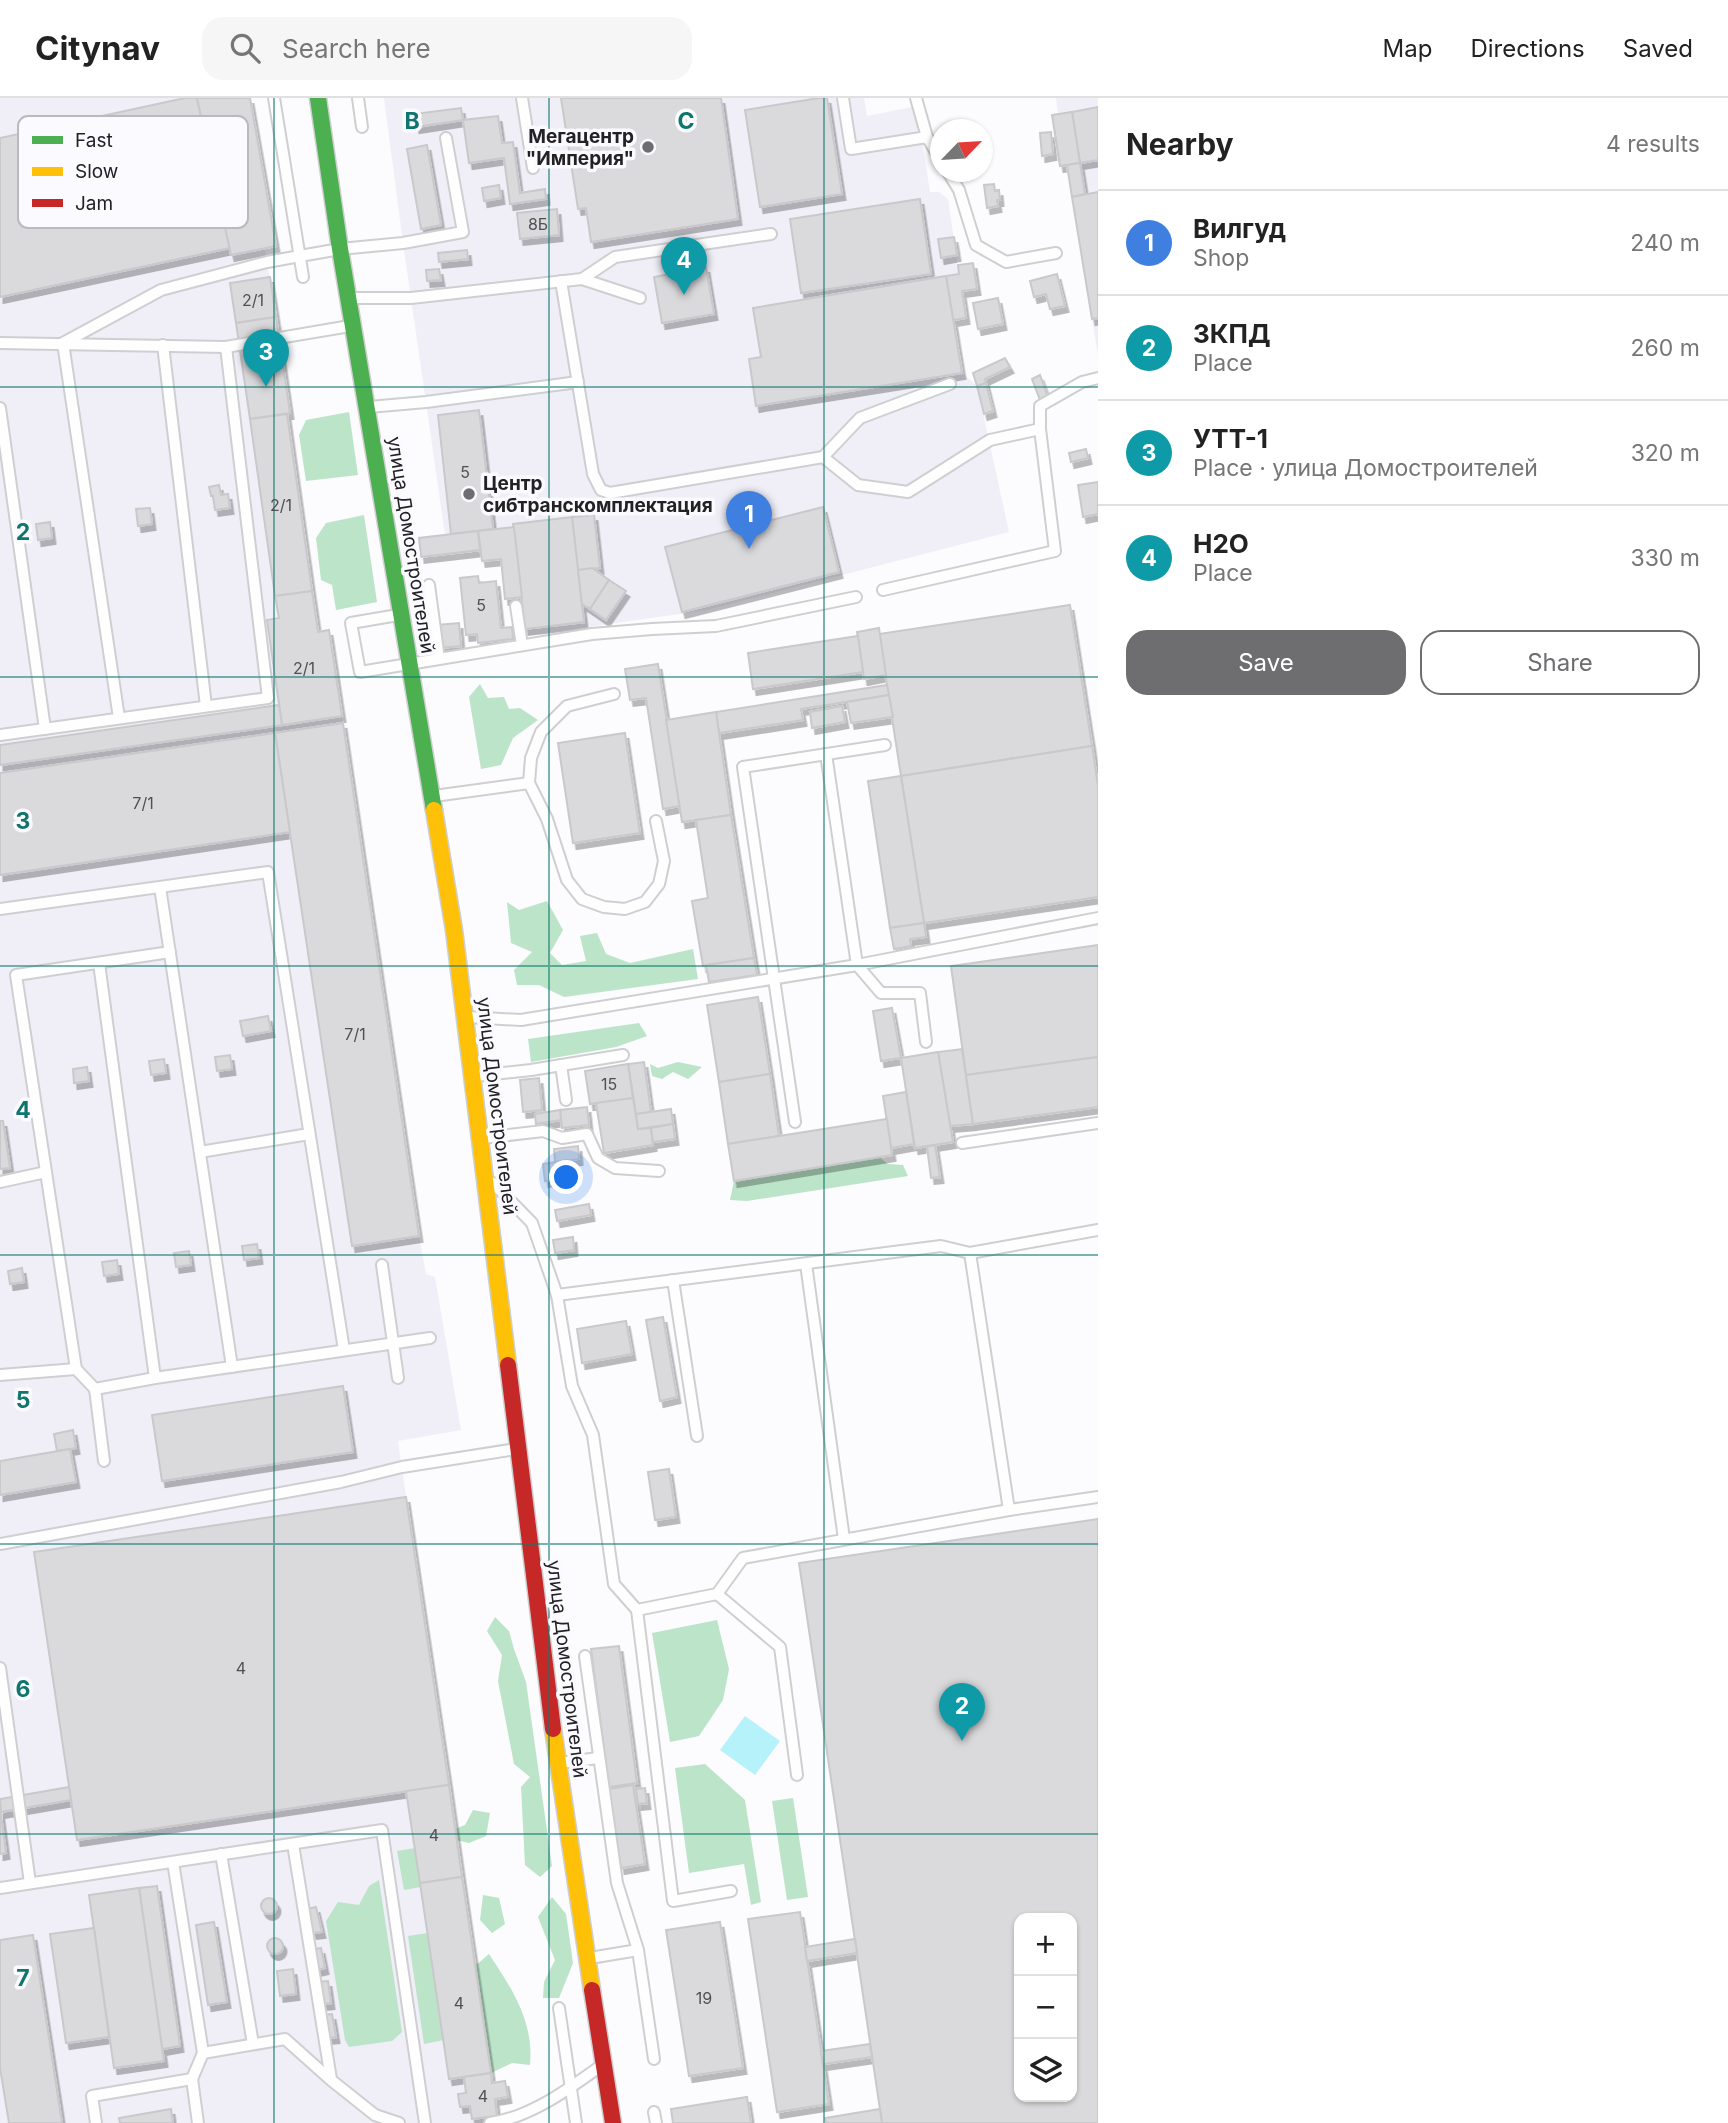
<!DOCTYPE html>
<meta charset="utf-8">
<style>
body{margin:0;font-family:Inter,sans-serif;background:#f6f6f6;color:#222}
.controls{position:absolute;right:21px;bottom:21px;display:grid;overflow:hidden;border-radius:14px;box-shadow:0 2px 5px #0004}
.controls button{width:63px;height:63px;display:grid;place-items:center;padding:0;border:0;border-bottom:2px solid #e0e0e0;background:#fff;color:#222;font:35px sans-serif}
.compass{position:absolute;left:930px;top:21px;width:63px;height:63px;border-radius:50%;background:#fff;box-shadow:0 2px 5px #0004;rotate:65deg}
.you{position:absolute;left:567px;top:1080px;width:24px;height:24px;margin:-18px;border:5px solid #fff;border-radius:50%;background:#1a73e8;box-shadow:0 0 0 10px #1a73e833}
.badge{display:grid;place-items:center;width:46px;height:46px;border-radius:50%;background:#6e6d70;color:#fff;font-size:23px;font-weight:700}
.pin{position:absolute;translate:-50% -58px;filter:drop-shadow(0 2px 4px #0008)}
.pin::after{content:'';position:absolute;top:37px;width:24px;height:21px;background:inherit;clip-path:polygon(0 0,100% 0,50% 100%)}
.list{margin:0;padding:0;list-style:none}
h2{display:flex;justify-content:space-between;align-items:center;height:91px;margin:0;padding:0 28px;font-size:30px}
h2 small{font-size:23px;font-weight:400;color:#767676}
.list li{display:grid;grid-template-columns:46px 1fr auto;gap:21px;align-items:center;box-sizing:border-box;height:105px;padding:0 28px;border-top:2px solid #e0e0e0}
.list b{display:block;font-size:26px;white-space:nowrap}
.list p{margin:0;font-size:23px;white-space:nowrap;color:#767676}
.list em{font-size:23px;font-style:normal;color:#767676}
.actions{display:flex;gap:14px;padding:21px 28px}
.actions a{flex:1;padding:16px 0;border:2px solid #6e6d70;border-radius:21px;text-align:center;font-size:24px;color:#6e6d70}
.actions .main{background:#6e6d70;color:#fff}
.icon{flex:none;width:38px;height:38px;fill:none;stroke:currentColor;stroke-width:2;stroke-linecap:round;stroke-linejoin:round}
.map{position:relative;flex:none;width:1098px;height:2025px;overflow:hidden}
header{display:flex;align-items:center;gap:42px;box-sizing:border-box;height:98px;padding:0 35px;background:#fff;border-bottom:2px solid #e0e0e0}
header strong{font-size:33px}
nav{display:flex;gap:38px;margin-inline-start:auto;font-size:24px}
.search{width:490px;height:63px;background:#f6f6f6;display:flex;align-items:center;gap:18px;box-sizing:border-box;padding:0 24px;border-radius:21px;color:#767676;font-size:26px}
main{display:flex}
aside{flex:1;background:#fff}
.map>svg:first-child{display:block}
.built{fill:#f0eff8}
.forest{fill:#bbe4c9}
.water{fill:#b6f2fa}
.building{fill:#dad9dc;stroke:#c9c9cb;stroke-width:2;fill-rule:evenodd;filter:url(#shadow)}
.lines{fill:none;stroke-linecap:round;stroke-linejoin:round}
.lane-casing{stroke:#cfcfd1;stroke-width:14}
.fast-casing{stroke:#cfcfd1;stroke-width:19}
.slow-casing{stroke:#cfcfd1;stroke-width:19}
.jam-casing{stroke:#cfcfd1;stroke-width:19}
.lane{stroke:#fffeff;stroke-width:10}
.fast{stroke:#4caf50;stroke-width:16}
.slow{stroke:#ffc107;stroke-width:16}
.jam{stroke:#c62828;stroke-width:16}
.grid{fill:none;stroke:#0f766e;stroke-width:2;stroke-opacity:0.55}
.poi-dot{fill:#6e6d70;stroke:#fbfaff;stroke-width:2.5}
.labels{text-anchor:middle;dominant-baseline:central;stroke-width:7;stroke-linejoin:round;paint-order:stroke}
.number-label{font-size:16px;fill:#504f52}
.poi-label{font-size:19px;font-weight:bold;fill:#222124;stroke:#fbfaff;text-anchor:end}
.street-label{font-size:19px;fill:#222124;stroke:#fbfaff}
.key{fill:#fbfaff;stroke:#bab9bd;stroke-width:2}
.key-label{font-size:19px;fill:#222124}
.grid-label{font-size:23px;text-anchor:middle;font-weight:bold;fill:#0f766e;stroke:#fbfaff;stroke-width:7;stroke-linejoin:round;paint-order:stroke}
</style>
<header>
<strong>Citynav</strong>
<div class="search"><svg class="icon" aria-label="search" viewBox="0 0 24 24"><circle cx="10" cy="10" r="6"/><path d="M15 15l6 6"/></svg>Search here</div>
<nav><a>Map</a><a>Directions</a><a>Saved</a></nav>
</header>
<main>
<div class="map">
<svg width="1098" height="2025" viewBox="0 0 1098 2025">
<defs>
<filter id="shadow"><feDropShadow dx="3.5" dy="6" stdDeviation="0" flood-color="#0004"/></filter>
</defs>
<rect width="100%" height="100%" fill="#fcfbfe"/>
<g class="built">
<path d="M0,0H250L276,148L265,150L290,315L287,316L318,534L329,532L419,1138L426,1176L435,1179L461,1332L398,1343L492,1984L505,1983L508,1999L495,2002L498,2025H0Z"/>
<path d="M384,0H864L867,18L917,8L930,94H939L948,101L959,176L946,179L962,275L977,288L1009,434L707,512L526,538L514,429L445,437L403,145Z"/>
<path d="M1056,0H1098V257L1067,68H1060L1052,17L1058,15Z"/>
</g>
<g class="forest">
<path d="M349,314L358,377L306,383L299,337L306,322Z"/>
<path d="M364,417L377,504L336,512L332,487L321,482L316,440L326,425Z"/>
<path d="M480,586L488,600L504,599L509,611L520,610L538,622L513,640L501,667L481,671L469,599Z"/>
<path d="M547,803L563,832L550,855L562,867L586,863L580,838L597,835L606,856L630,865L693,851L698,881L564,899L539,887H517L514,872L532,854L511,845L507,804L519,812Z"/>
<path d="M639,925L647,938L616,949L531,964L528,941Z"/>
<path d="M678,964L702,969L688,981L673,974L662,981L652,978L650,966L658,970Z"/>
<path d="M879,1059L888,1066L903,1067L908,1078L747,1103L730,1102L734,1083Z"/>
<path d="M495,1519L509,1533L514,1551L526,1584L552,1768L540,1779L525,1767L521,1689L530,1679L514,1666L498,1583L502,1557L487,1533Z"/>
<path d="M717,1522L729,1571L723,1602L699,1638L670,1644L652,1535Z"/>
<path d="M705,1666L745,1702L761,1804L751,1807L744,1766L689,1775L675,1670Z"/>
<path d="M793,1700L808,1799L787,1802L772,1703Z"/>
<path d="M473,1712L490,1715L486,1738L469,1745L456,1742L455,1731L465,1727Z"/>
<path d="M415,1750L421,1789L404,1792L397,1753Z"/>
<path d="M379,1782L402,1934L392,1943L349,1949L345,1942L326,1823L338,1804L359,1807L369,1788Z"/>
<path d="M483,1797L499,1800L505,1826L492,1835L480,1822Z"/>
<path d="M552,1799L566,1816L573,1865L559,1900H543L544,1884L555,1862L538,1819Z"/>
<path d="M428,1835L444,1942L424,1946L408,1838Z"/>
<path d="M489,1856C512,1891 534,1923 530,1967L512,1965L491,1975L475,1868Z"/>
</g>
<path class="water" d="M745,1618L780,1643L755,1677L720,1652Z"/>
<g class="building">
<path d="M185,0H197L230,150L0,199V40Z"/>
<path d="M197,0H250L276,148L231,157Z"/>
<path d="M561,0H721L738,121L591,144L586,110L578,111Z"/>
<path d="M819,0H827L842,96L760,109L745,12Z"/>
<path d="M1098,9V62L1080,65L1072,14Z"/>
<path d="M461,10L463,22L416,29L414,16Z"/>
<path d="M1072,14L1080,65L1060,68L1052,17Z"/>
<path d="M498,18L502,45L513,44L520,95L545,91L546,101L510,106L504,60L469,65L463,22Z"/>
<path d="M1051,34L1053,56L1042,58L1040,35Z"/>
<path d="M427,47L441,127L421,131L407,51Z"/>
<path d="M1080,65L1085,96L1072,99L1067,67Z"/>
<path d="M994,86L995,93L999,92L1000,102H997L998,108L987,110L984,87Z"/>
<path d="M499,87L501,100L484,103L482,90Z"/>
<path d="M1098,94V220L1092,221L1072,99Z"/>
<path d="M920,101L931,176L801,195L790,121Z"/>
<path d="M557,111L559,137L520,141L517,115Z"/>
<path d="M954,139L957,157L941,160L938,141Z"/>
<path d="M467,152L468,161L439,164L438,155Z"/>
<path d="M973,165L977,191L962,193L966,220L953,222L946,178L959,176L958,167Z"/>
<path d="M706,169L714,216L662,225L654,179Z"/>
<path d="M439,171L441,182L427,183L426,172Z"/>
<path d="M1057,176L1065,208L1050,211L1046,196L1034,199L1030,183Z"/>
<path d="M946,178L962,275L756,308L749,261L761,259L753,210Z"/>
<path d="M270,179L276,219L236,225L230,185Z"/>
<path d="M998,200L1003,226L978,231L973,205Z"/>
<path d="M276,219L290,315L250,321L236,225Z"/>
<path d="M1005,260L1010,269L985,281L986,285L977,288L973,275Z"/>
<path d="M1040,277L1048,299L1040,302L1032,281Z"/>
<path d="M986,285L993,313L984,316L977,288Z"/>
<path d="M479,312L493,431L451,436L438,317Z"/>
<path d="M287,316L312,493L275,498L250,321Z"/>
<path d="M1086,351L1088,360L1071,364L1069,355Z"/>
<path d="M1098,384V416L1083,419L1078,387Z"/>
<path d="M219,387L221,397L228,396L230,410L215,412L213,398H211L209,389Z"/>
<path d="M823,409L839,474L682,514L665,449Z"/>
<path d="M150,410L152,426L138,428L136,411Z"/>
<path d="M594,417L600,470L578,472L572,419Z"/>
<path d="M572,419L584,524L525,531L513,426Z"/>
<path d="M50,424L52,440L38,442L36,426Z"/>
<path d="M514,429L522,499L505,501L501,461L482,463L478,433Z"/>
<path d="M478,433L480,452L421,459L419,440Z"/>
<path d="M592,470L609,482L590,511L582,506L578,472Z"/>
<path d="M478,478L479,485L496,483L501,530L512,529L513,541L478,545L477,536L466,537L460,480Z"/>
<path d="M609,482L626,493L606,522L590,511Z"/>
<path d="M312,493L318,534L329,532L342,618L282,627L267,522L279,520L275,498Z"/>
<path d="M1070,507L1092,648L901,678L879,536Z"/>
<path d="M459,525L461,548L439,550L437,527Z"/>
<path d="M879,530L886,577L864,581L857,534Z"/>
<path d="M858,538L863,574L753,591L748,555Z"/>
<path d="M658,566L680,708L663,711L646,600L630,602L625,571Z"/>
<path d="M887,587L889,597L801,611L803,622L719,635L716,614Z"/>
<path d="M889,597L893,619L851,625L847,604Z"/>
<path d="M279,607L282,627L0,667V647Z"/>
<path d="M842,608L845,624L812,630L810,614Z"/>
<path d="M716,614L731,717L682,724L666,622Z"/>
<path d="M343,625L419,1138L352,1148L275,635Z"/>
<path d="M275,635L290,734L0,777V675Z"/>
<path d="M625,635L640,735L573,745L558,645Z"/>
<path d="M1092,648L1098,688V799L924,825L901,678Z"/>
<path d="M901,678L924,825L890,830L868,683Z"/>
<path d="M731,717L754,860L703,868L692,803L708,800L696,722Z"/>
<path d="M924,825L926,839L910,841L911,848L894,851L890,830Z"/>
<path d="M1098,847V959L966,977L951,868Z"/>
<path d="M754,860L757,877L709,884L706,867Z"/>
<path d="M758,899L770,976L719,984L707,907Z"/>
<path d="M892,910L901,960L881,963L873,913Z"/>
<path d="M268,918L271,933L243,938L240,923Z"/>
<path d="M962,951L973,1026L950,1028L938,954Z"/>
<path d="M938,954L953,1044L915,1050L901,960Z"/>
<path d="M230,957L232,971L217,973L215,959Z"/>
<path d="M1098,959V1009L973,1026L966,977Z"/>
<path d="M164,961L166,975L151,977L149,963Z"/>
<path d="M644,964L651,1014L636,1016L628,966Z"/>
<path d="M628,966L633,1000L590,1006L585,973Z"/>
<path d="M87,969L89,983L74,985L73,971Z"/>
<path d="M770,976L779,1038L728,1046L719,984Z"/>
<path d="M539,980L542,1012L523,1014L520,982Z"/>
<path d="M906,994L914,1046L891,1050L883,998Z"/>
<path d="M633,1000L638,1031L651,1030L653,1047L604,1055L596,1005Z"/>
<path d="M587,1009L589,1027L562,1030L560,1012Z"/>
<path d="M671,1011L673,1026L638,1031L636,1016Z"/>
<path d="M560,1012L561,1022L536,1026L535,1016Z"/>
<path d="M887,1021L892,1057L734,1083L728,1046Z"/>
<path d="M0,1023H3L10,1070L0,1071Z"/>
<path d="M673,1026L675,1041L653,1044L651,1030Z"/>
<path d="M935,1047L940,1079L931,1080L927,1049Z"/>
<path d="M578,1048L579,1061L555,1064L554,1051Z"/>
<path d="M567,1062L569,1079L545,1083L543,1066Z"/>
<path d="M589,1106L591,1117L557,1123L555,1112Z"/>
<path d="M573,1139L574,1152L555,1155L553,1142Z"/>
<path d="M257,1146L259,1160L244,1162L242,1148Z"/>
<path d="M189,1153L191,1167L176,1169L174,1155Z"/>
<path d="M117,1162L119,1176L104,1178L102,1164Z"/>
<path d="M22,1170L24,1184L10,1186L8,1173Z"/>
<path d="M663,1219L677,1299L660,1303L646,1222Z"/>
<path d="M626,1223L632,1256L582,1265L577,1231Z"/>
<path d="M343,1288L353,1354L162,1383L152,1317Z"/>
<path d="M73,1332L76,1350L57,1353L54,1336Z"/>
<path d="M70,1351L76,1384L0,1397V1363Z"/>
<path d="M669,1371L676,1419L655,1422L648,1374Z"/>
<path d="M406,1399L449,1687L77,1742L34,1454Z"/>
<path d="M1098,1421V2025H882L799,1465ZM1019,1820H1072V1999H1019Z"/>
<path d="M619,1548L637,1685L609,1689L591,1551Z"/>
<path d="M449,1687L462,1779L420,1785L406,1693Z"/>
<path d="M633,1687L645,1766L621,1770L609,1691Z"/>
<path d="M69,1689L71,1702L1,1714L0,1701Z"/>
<path d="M645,1690L647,1705L638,1706L636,1691Z"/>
<path d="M0,1710L6,1755L0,1756Z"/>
<path d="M462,1779L491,1975L449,1981L420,1785Z"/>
<path d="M157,1788L180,1948L162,1951L139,1790Z"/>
<path d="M139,1790L164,1963L114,1970L89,1797Z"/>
<circle cx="269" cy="1808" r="8"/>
<path d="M316,1809L322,1834L313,1835L307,1811Z"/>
<path d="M800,1814L829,2006L777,2014L748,1821Z"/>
<path d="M214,1824L227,1904L208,1907L196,1827Z"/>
<path d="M720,1824L743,1970L689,1978L666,1832Z"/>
<path d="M94,1830L109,1939L66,1945L50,1836Z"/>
<path d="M33,1837L62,2025H9L0,1970V1842Z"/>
<circle cx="275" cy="1848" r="8"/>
<path d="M855,1841L857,1855L807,1863L805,1849Z"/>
<path d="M321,1850L325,1870L317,1872L313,1851Z"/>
<path d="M293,1871L296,1896L280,1898L277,1873Z"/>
<path d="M328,1883L331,1905L322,1906L319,1884Z"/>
<path d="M332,1916L336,1939L327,1940L323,1917Z"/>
<path d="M870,1946L872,1959L823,1966L821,1953Z"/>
<path d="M491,1975L492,1985L505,1983L508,1999L495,2001L497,2018L472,2021L470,2008L460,2009L458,1996L466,1995L464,1979Z"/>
<path d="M747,1999L751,2025H673L671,2011Z"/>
<path d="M171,2011L173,2025H120L119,2020Z"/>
<path d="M880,2011L882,2025H826L825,2020Z"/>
</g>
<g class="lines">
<g class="lane-casing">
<g id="lane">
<path d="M274,0L303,179"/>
<path d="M358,0L362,29"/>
<path d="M522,0L533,70"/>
<path d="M843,0L851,51L927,39"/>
<path d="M916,0L927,39L940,61"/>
<path d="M948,74L959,92L976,147L1006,164L1056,155"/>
<path d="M582,181L640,200"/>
<path d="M561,183L593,376L601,392L610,395L823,359L860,320L950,286"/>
<path d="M351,200H411L582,181L615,159L771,136"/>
<path d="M0,245L226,249L350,228"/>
<path d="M163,247L206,608"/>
<path d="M369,309L426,304L578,284"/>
<path d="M0,310L45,631"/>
<path d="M823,359L858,387L908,394L990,342L1040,331"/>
<path d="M429,487L439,561"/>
<path d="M883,492L1055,453L1040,331V308L1082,284L1098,280"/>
<path d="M516,508L522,547"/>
<path d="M398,517L351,525L360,574L592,536L652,531L716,528L856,499"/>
<path d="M614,596L567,608L541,634L531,660L529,685L547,721L567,782L582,801L604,809L625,811L645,804L659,786L664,763L656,723"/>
<path d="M119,620L63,245L161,192L267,164L300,158L340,151L403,145L463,134L446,40"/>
<path d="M0,637L268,600L226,249"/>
<path d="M826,656L857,867L881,895H920L926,944"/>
<path d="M434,698L529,685"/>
<path d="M160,789L232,1269"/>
<path d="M0,811L268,774L344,1252"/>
<path d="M170,854L16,877L76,1271L95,1291L155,1280L430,1240"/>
<path d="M99,865L155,1280"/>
<path d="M467,919L521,922L857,867L1098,820"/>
<path d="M561,967L566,1002"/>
<path d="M475,978L531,972L623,957"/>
<path d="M795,1024L743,669L885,647"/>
<path d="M483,1040L543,1033L562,1040L587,1036L598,1060L615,1070L659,1073"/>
<path d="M962,1045L1098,1025"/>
<path d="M200,1054L309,1036"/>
<path d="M0,1084L46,1074"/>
<path d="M493,1085L532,1125L557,1197L572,1288L593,1337L614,1486L637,1512L717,1496L743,1460L1009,1412L1098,1399"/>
<path d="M970,1155L1009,1412"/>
<path d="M806,1166L844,1441"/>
<path d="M382,1167L398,1280"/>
<path d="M673,1182L697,1338"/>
<path d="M557,1197L941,1148L970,1155L1098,1132"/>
<path d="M0,1277L76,1271"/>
<path d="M95,1291L104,1363"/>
<path d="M0,1446L341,1384L402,1369L516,1351"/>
<path d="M717,1496L780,1549L797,1677"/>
<path d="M637,1512L673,1803L731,1793"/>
<path d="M585,1558L617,1785L638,1852L654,1961"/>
<path d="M0,1570L30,1785"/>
<path d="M560,1665L598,1660"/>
<path d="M293,1746L331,1981"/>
<path d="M221,1756L253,1946"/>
<path d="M173,1764L203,1955"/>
<path d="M0,1790L382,1732L425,2025"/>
<path d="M590,1860L638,1852"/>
<path d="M559,1910L576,2025"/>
<path d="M192,1981L198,2025"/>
<path d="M654,2014L656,2025"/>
<path d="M96,2025L92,1998L192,1981L203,1955L285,1941L331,1982L375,2017L399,2025"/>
<path d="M490,2025C531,2019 569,1991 602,1967"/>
</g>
</g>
<g class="fast-casing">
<path id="fast" d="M318,0L340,151L434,712"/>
</g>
<g class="slow-casing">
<g id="slow">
<path d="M434,712L454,832L508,1267"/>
<path d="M553,1631L592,1892"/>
</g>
</g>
<g class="jam-casing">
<g id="jam">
<path d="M508,1267L553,1631"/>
<path d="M592,1892L613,2025"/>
</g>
</g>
<use href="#lane" class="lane"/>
<use href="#fast" class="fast"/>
<use href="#slow" class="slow"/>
<use href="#jam" class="jam"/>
</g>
<path class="grid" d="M274,0V2025M549,0V2025M824,0V2025M0,289H1098M0,579H1098M0,868H1098M0,1157H1098M0,1446H1098M0,1736H1098"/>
<g class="poi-dot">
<circle cx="648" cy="49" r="7"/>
<circle cx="469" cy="396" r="7"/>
</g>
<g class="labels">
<g class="number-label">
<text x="538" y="126">8Б</text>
<text x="253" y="202">2/1</text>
<text x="465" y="374">5</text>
<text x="281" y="407">2/1</text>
<text x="481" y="507">5</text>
<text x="304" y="570">2/1</text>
<text x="143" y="705">7/1</text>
<text x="355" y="936">7/1</text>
<text x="609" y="986">15</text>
<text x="241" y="1570">4</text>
<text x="434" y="1737">4</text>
<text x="704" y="1900">19</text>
<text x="459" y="1905">4</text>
<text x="483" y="1998">4</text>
</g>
<g class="poi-label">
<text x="634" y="38">Мегацентр<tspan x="634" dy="22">"Империя"</tspan></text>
<text x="483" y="385" text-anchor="start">Центр<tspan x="483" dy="22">сибтранскомплектация</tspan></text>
</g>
<g class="street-label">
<text transform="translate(411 447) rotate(81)">улица Домостроителей</text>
<text transform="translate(497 1008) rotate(83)">улица Домостроителей</text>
<text transform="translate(567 1571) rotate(83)">улица Домостроителей</text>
</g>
</g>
<rect x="18" y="18" width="230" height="112" rx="10" class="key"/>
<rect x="32" y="38" width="31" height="8" fill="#4caf50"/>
<rect x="32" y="69" width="31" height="9" fill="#ffc107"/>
<rect x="32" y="101" width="31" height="8" fill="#c62828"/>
<g class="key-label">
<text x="75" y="49">Fast</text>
<text x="75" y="80">Slow</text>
<text x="75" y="112">Jam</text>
</g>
<g class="grid-label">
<text x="412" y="31">B</text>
<text x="686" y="31">C</text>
<text x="23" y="442">2</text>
<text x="23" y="731">3</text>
<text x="23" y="1020">4</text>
<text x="23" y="1310">5</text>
<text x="23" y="1599">6</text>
<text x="23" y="1888">7</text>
</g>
</svg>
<div class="controls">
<button>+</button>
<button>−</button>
<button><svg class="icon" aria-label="layers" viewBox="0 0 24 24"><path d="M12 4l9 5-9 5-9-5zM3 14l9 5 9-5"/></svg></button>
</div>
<svg class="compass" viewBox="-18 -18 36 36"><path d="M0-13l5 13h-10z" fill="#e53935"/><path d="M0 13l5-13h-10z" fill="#767676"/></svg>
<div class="you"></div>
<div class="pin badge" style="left:749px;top:451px;background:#3f7fe0">1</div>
<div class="pin badge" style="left:962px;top:1643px;background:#0f9aa8">2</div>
<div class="pin badge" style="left:266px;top:289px;background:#0f9aa8">3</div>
<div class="pin badge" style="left:684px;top:197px;background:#0f9aa8">4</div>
</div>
<aside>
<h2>Nearby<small>4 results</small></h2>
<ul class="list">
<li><span class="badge" style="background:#3f7fe0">1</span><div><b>Вилгуд</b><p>Shop</p></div><em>240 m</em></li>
<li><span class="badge" style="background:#0f9aa8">2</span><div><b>ЗКПД</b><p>Place</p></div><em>260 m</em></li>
<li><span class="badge" style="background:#0f9aa8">3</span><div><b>УТТ-1</b><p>Place · улица Домостроителей</p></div><em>320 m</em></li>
<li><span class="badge" style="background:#0f9aa8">4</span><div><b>H2O</b><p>Place</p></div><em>330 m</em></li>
</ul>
<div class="actions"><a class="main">Save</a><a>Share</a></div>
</aside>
</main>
